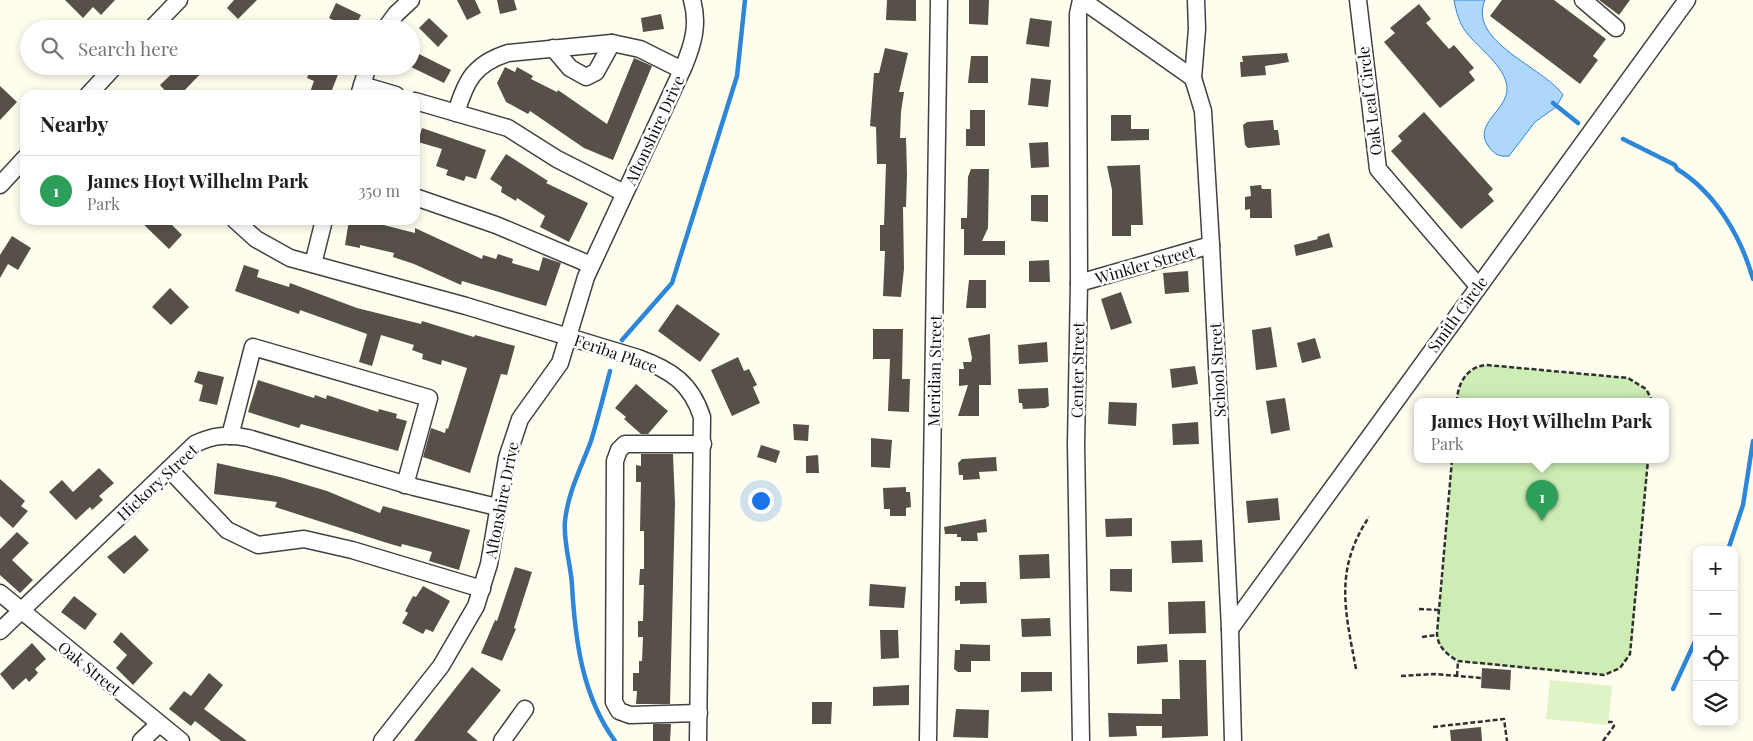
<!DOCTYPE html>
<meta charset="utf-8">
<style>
body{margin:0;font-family:"Playfair Display",serif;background:#f6f6f6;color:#202124}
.controls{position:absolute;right:15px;bottom:15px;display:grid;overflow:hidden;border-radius:10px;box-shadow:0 2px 8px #0003}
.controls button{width:45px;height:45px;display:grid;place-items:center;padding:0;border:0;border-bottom:1px solid #e0e0e0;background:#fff;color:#202124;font:25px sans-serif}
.you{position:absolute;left:760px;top:500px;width:18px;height:18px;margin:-12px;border:4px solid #fff;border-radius:50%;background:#1a73e8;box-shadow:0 0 0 8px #1a73e833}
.badge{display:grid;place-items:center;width:32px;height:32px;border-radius:50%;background:#7c3aed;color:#fff;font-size:16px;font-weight:700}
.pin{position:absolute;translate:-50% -41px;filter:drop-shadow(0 1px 2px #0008)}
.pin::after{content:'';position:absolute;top:26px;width:18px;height:15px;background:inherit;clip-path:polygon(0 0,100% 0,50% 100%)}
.popup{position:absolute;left:1414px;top:398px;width:255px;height:65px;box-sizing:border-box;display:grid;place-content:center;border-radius:10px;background:#fff;filter:drop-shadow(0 1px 4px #0005);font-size:16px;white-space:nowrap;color:#757577}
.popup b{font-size:19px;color:#202124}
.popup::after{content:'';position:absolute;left:50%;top:100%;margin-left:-10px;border:10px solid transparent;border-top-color:#fff}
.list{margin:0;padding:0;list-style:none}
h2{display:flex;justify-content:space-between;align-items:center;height:65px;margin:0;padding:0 20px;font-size:21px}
h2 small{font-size:16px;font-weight:400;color:#757577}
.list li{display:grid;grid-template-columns:32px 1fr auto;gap:15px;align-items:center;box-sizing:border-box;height:70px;padding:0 20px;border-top:1px solid #e0e0e0}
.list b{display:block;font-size:19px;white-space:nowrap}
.list p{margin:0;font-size:16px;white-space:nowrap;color:#757577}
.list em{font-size:16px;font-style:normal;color:#757577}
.icon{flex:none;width:28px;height:28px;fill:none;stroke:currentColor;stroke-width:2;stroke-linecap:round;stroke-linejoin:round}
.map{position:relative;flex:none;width:1753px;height:741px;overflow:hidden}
.search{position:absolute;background:#fff;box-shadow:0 2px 8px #0003;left:20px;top:20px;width:400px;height:55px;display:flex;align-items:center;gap:12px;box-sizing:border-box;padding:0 18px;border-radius:28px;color:#757577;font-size:19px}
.panel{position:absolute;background:#fff;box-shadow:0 2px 8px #0003;left:20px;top:90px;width:400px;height:135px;border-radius:15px}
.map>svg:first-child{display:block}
.green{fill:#cdedb4}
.pitch{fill:#e0f3c7}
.water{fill:#aed7fb;stroke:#2e86d9}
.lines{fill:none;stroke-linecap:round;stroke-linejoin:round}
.stream{stroke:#2e86d9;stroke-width:4.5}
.building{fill:#575049}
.minor-casing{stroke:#414141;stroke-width:19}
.path{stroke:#303030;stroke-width:2.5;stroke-dasharray:5 2.5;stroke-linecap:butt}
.minor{stroke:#fff;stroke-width:16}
.labels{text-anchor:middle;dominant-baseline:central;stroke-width:5;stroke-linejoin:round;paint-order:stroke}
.street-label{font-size:16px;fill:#0e0e0e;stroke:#fff}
</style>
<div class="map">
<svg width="1753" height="741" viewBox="0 0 1753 741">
<rect width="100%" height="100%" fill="#fffdee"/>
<g class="green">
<path d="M1487,365L1628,378L1646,389L1653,402H1457C1457,384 1467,366 1487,365Z"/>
<path d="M1452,460H1648L1632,646C1629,662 1619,672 1604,675L1477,664C1458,661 1438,655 1437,633Z"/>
</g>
<path class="pitch" d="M1550,680L1612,686L1608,725L1546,719Z"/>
<path class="water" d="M1454,0H1485C1467,42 1544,67 1563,95L1556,107L1535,122L1509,156C1500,157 1495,155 1489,147C1471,124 1509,110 1507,87C1505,66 1478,48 1466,32C1459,23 1456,11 1454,0Z"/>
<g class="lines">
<g class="stream">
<path d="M1553,103L1578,123"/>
<path d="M1623,139L1675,165L1677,169C1716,193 1741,237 1753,279"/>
<path d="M622,340L672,283L737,76L745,0"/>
<path d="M610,371C604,394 598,418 591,441C581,468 568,492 565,521C563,542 571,565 572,585C575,639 582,696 615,741"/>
<path d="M1728,550L1743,505L1753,441"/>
<path d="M1673,689L1697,637"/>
</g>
</g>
<g class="building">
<path d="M65,0H115L101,15L93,7L83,18Z"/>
<path d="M234,0H257L238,19L227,8Z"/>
<path d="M457,0H475L481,13L467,20Z"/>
<path d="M497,0H514L517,10L500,14Z"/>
<path d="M887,0H916V21L886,20Z"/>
<path d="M969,0H989L988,25L969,24Z"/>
<path d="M1502,0H1554L1606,39L1593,56L1598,60L1580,84L1490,16Z"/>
<path d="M1599,0H1630L1619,15Z"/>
<path d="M336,3L361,15L354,29H328L333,20L329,18Z"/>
<path d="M1419,4L1431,19L1426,23L1449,49L1454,45L1474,68L1469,72L1475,80L1440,108L1384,42L1395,33L1390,28Z"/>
<path d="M661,14L664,29L643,32L641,18Z"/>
<path d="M429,18L448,36L438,47L419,28Z"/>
<path d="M1030,18L1052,21L1049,47L1026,44Z"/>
<path d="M885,48L908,53L899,92H904L901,112L900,138H906L907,174L906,207H903L904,269L901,297L883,296L885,251H880V225H884L886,164H877L876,127L870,126L874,73H879Z"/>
<path d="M411,50L451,70L444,83L411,67Z"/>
<path d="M1287,53L1289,62L1265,66L1266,75L1241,77L1240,62H1243L1242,56Z"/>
<path d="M971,56H988V83H968Z"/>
<path d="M634,58L652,66L613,160L584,148L530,111L528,114L506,102L497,83L505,67L515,72L517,67L533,76L531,79L557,92L558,90L607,124Z"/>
<path d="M180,66H208L180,95H169L160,85Z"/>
<path d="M312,66H325L339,72L330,95H309L314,81L307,78Z"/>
<path d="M1031,78L1051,80L1048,107L1028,105Z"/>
<path d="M0,86L17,102L0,120Z"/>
<path d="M970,110H985V146H966V129H970Z"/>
<path d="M1424,112L1493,189L1488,194L1494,201L1461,229L1391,151L1402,141L1398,136Z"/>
<path d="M1111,115H1131V129H1149V140L1111,141Z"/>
<path d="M1273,120L1274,130H1278L1280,145L1248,148L1245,145L1243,125L1247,122Z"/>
<path d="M422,128L486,150L476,179L466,176L464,181L446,175L448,170L436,166L442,149L418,142Z"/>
<path d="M1048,142L1049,167L1031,168L1029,143Z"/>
<path d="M506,154L548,181L546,183L588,203L569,242L540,227L545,216L517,198L516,201L501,192L502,187L490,179Z"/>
<path d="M1140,165L1143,225H1131V236H1112V190L1107,166Z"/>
<path d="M971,169H989L988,228L982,241H1005V255H964V229H961V218H967L968,177Z"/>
<path d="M1261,185L1262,189H1271L1272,218H1250V209L1245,210V197L1251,196L1250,186Z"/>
<path d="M1031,195H1048V222L1031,221Z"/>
<path d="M139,220H167L182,235L169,249Z"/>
<path d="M349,220H364L415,233V228L482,259L483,255L496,259L498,254L513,259L512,263L539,271L543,257L561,263L546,306L462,281L461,285L414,264L393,257L394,253L360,245V248L345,245Z"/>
<path d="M1329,233L1333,247L1296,256L1294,245L1318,239L1317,237Z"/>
<path d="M12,236L31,248L18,270L8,264L0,278V255Z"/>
<path d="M1049,260L1050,282H1029V261Z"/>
<path d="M244,265L259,270L257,277L289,287L290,283L357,308L421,324L422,321L474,337L475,335L515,346L507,375L501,374L470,473L423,457L431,428L445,433L446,428L448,429L467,368L442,360L441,365L422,359L423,354L412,350L414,345L381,335L372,366L359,362L367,334L300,310L299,314L235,291Z"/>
<path d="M1188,271L1189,292L1165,294L1163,273Z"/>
<path d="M969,280H986V308H966Z"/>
<path d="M170,288L189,307L171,325L152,307Z"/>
<path d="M1121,292L1132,323L1111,330L1101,299Z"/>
<path d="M677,304L720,334L700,362L658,331Z"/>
<path d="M1271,327L1277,367L1256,370L1252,330Z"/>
<path d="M873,329H903L902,379H910L909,412L888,411L890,359H873Z"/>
<path d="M990,334L991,385H979V416H958L968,385L959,386V369H964L963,362H971L972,358L968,338Z"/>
<path d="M1315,338L1321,358L1302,363L1297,343Z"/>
<path d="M1047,342L1048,362L1019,364L1018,345Z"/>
<path d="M738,357L744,371L749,369L757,385L753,387L760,403L732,416L711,370Z"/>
<path d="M1195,366L1198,384L1172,388L1170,369Z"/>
<path d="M198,371L224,377L217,405L199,401L203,385L194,382Z"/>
<path d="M258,380L314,398L315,395L326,399L327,395L378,412L379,409L397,414L396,418L407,421L398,451L301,424L299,428L248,412Z"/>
<path d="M636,384L668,411L648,434H641L624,419L626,417L615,408Z"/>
<path d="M1048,388L1049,406L1045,408L1023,409L1022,403H1019L1018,389Z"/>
<path d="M1285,398L1290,430L1271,434L1266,401Z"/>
<path d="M1109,402L1137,403L1136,426L1108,424Z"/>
<path d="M1198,422L1199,444L1173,445L1172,424Z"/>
<path d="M793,424L809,425L808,441L794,440Z"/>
<path d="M871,438L892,440L890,468L871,467Z"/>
<path d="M761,445L780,451L776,463L757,457Z"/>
<path d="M641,454H673L675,503L670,704H636L637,691H633V673H639V661H642L643,637H638V621H643L644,585H639L640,569H644V531H640L641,482H636V465L641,466Z"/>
<path d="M818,455L819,473H806V456Z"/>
<path d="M996,457L997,471L979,472L980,479L963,480V475H959L958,463L962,459Z"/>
<path d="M217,463L280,477L327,491L380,513L383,506L470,530L459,570L429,561L432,552L402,544L401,547L384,542L275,507L277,502L214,494Z"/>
<path d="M99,468L114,483L99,496L103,500L92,510L90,507L76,520L49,492L62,480L73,492Z"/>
<path d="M0,479L25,501L21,506L28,511L13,528L0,516Z"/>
<path d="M906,487V492H910L911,507L906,508V516H890V509H884L883,488Z"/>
<path d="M1278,498L1280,520L1248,523L1246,501Z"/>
<path d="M1132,518V536L1106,537L1105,519Z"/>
<path d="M986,519L987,532L977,533L978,541H961V537H957V534H945L944,527Z"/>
<path d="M17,532L29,543L12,560L33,580L20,593L0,575V549Z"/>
<path d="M135,535L149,550L124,574L107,557Z"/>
<path d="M1202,540L1203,562L1172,563L1171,541Z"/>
<path d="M1049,554L1050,578L1020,579L1019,555Z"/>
<path d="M515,567L532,572L514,628L516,629L502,661L481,653L495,620L497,621Z"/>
<path d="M1110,569H1132V592L1110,591Z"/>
<path d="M960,582H986L987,603L960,604V600L955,601V586H960Z"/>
<path d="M870,584L906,587L904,608L869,606Z"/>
<path d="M423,586L450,601L433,632L426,629L423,634L402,623L408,613L405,611L413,596L416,597Z"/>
<path d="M74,596L97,614L85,630L61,612Z"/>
<path d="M1205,601L1206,633L1169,634L1168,602Z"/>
<path d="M1050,618L1051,636L1022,637L1021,619Z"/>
<path d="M880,630H898L899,658L881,659Z"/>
<path d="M121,632L153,663L133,685L116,668L127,655L113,642Z"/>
<path d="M32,643L46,659L35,669L38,673L29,682L26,678L13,690L0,674Z"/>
<path d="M960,644L990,645V661H971V672H958L954,669L955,650H960Z"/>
<path d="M1167,644L1168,662L1137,664V646Z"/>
<path d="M1179,660H1206L1208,736L1162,738V726H1136L1137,736L1109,737L1108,713L1162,714V699H1180Z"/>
<path d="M472,667L501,690L467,732L478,741H414Z"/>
<path d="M1482,668L1511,670L1510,690L1481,688Z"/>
<path d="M1021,672H1052V691L1021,692Z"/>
<path d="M209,673L223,685L204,709L247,741H221L195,721L191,726L169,709L184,691L191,696Z"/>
<path d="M909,685V705L873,706V687Z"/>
<path d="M812,702H832L831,724H812Z"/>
<path d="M956,709L989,710L988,738L953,737Z"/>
<path d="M653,724H671L670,741H653Z"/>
<path d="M1481,727L1482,741H1451L1450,730Z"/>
</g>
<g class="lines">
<g class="minor-casing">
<g id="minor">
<path d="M1081,0L1078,14L1079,283L1076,444L1081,741"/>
<path d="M1082,0L1193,78"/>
<path d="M1196,0L1197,29L1193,78L1203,111L1211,245L1230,629L1233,741"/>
<path d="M1358,0L1378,169L1478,286"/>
<path d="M1583,0L1616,28"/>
<path d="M151,29L179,0"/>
<path d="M385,29L396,14L411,0"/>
<path d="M553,48L570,68L586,77L596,72L612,43"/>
<path d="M362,85L396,95"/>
<path d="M88,95L115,66"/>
<path d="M359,95L368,66"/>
<path d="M415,101L508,128L557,159L624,193"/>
<path d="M456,113C466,80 474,64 508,53L612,43L640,49L682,70"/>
<path d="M0,185L25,158"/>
<path d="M415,197L496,225L591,265"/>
<path d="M235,220L256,239L290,258L466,306L638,358C671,370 691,383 702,417L698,741"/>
<path d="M313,264L324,220"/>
<path d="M1079,283L1211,245"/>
<path d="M230,436L253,347L429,398L405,485"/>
<path d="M169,469L227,530L258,545L304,539L352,550L482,589"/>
<path d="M0,593L181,741"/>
<path d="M1230,629L1687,0"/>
<path d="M0,631L195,444C213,435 228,434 248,438L414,487L497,507"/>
<path d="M699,713L630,715L619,711L614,702L615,461L619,450L625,444H703"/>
<path d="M141,741L159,724"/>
<path d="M382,741L441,666L476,606L489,564L507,458L520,419L560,363L586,277L684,66C693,44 699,24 692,0"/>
<path d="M502,741L525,709"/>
<path d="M928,741L939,0"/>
</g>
</g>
<g class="path">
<path d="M1457,402C1457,384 1467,366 1487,365L1628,378L1646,389L1653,402"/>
<path d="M1452,460L1437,633C1437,646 1447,655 1458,661L1604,675L1620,668L1630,654L1648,460"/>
<path d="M1419,609L1439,610"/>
<path d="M1422,637L1437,635"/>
<path d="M1356,669C1345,610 1334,570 1369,517"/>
<path d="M1401,676L1434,674L1482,678"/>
<path d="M1457,676L1458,661"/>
<path d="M1433,727L1504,719L1507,741"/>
<path d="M1603,741L1614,726L1612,722H1608"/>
</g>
<use href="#minor" class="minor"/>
</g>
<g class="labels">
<g class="street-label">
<text transform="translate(1369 101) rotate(-97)">Oak Leaf Circle</text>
<text transform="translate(654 130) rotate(-65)">Aftonshire Drive</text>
<text transform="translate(1145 264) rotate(-16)">Winkler Street</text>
<text transform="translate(1457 314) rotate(-54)">Smith Circle</text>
<text transform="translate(616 353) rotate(19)">Feriba Place</text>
<text transform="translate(1077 370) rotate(-89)">Center Street</text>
<text transform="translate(1217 370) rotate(-93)">School Street</text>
<text transform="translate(934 371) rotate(-89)">Meridian Street</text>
<text transform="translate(157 482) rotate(-43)">Hickory Street</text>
<text transform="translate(501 500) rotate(-79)">Aftonshire Drive</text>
<text transform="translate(90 668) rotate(39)">Oak Street</text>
</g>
</g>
</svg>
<div class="controls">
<button>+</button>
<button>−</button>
<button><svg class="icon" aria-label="locate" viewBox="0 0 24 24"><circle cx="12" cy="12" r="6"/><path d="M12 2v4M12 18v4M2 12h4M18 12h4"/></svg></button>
<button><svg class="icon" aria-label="layers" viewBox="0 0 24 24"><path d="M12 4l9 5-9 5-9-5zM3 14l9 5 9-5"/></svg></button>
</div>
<div class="you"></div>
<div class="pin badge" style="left:1542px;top:521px;background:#2e9e5b">1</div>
<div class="popup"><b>James Hoyt Wilhelm Park</b>Park</div>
<div class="search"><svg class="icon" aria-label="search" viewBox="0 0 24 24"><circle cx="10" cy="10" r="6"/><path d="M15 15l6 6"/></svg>Search here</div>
<section class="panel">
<h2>Nearby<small></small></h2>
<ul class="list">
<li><span class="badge" style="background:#2e9e5b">1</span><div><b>James Hoyt Wilhelm Park</b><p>Park</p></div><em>350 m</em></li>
</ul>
</section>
</div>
